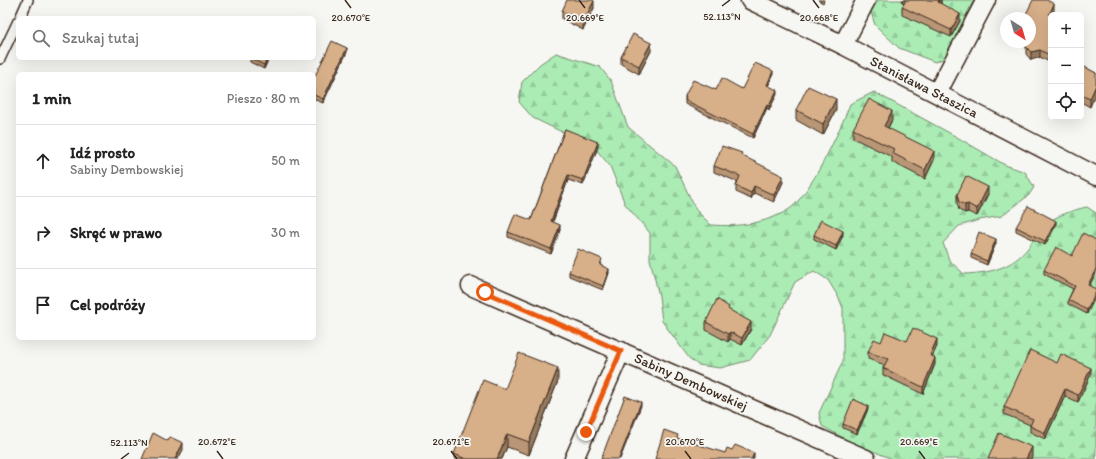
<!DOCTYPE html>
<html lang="pl">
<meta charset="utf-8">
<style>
body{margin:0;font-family:Itim,sans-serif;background:#f2f2f2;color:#222}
.controls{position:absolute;right:12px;top:12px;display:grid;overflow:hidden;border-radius:6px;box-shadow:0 4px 16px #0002}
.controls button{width:36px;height:36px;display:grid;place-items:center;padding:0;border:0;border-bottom:1px solid #e0e0e0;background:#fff;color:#222;font:20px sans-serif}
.compass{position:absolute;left:1000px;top:12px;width:36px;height:36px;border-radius:50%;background:#fff;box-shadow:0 4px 16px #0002;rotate:143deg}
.stop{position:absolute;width:12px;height:12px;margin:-9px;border:3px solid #ea580c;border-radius:50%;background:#fff}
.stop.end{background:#ea580c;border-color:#fff;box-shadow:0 1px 4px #0008}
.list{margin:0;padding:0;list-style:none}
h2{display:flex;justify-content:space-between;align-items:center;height:52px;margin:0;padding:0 16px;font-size:17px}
h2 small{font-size:13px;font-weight:400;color:#767676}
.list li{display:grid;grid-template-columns:26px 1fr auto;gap:12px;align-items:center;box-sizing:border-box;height:72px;padding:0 16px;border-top:1px solid #e0e0e0}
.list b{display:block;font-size:15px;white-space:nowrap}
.list p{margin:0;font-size:13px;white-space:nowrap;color:#767676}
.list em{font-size:13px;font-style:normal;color:#767676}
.icon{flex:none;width:22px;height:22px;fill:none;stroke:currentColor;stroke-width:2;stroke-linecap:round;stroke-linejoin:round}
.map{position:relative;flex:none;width:1096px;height:459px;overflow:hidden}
.search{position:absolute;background:#fff;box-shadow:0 4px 16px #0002;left:16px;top:16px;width:300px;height:44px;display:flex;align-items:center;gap:10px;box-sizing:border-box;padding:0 14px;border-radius:6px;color:#767676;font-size:15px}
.panel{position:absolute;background:#fff;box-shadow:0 4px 16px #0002;left:16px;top:72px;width:300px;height:268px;border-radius:6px}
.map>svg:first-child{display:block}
.forest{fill:url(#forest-firs);stroke:#738b6a}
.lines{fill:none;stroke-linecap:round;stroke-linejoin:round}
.lane-casing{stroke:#3b2a1e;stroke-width:12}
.street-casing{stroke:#3b2a1e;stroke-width:21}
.lane{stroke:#f6f6f2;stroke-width:9}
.street{stroke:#f6f6f2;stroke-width:18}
.wall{fill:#b99676;stroke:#3b2a1e}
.shaded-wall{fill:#967a60;stroke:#3b2a1e}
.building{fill:#d7af89;stroke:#3b2a1e}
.route{stroke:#ea580c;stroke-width:5}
.ticks{fill:none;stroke:#3b2a1e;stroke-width:1.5}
.labels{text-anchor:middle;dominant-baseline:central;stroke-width:3.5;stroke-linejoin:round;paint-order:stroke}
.street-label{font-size:14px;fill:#3b2a1e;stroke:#f6f6f2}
.ticks-label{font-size:10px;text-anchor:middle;fill:#3b2a1e;stroke:#f6f6f2;stroke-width:3.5;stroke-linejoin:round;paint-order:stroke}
</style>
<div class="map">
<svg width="1096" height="459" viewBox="0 0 1096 459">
<defs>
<pattern id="forest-firs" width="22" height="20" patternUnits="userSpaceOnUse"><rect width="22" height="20" fill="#abecb5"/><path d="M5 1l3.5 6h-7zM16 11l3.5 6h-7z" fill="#94cb9b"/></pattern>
</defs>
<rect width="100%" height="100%" fill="#f6f6f2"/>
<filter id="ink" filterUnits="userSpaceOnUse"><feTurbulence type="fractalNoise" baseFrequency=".025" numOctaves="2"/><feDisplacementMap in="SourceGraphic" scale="8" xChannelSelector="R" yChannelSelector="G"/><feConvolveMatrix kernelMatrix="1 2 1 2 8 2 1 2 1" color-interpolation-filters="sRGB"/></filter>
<g filter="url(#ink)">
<g class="forest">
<path d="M878,0H974L945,58L935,62L899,48L875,25L871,12Z"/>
<path d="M556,53L600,67L611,81L628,127L675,166L696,210L711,225C739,227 764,224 788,210C809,198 841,128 850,104L874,92L955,136L1005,165L1025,172L1034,187L1029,195L1002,216L979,220L959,226L943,243L949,260L964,274C989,273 1011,269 1028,248C1033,241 1037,231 1044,225C1056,216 1072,210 1087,207L1096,213V459H892L849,441L822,426L819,413L843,361V308L839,298L828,280L814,271L795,282L770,335L750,360L720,368L698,365L689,358L662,321L659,296L650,259V233L625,204L610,166L589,141L560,131L533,118L519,102L522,82L540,64Z"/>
</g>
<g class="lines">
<g class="lane-casing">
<g id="lane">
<path d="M20,18L28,0"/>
<path d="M0,59L18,21"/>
</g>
</g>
<g class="street-casing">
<g id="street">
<path d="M750,0L843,45L1096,176"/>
<path d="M843,45L866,0"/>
<path d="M937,93L986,0"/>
<path d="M471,286L866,459"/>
<path d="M574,459L621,351"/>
</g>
</g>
<use href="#lane" class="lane"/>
<use href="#street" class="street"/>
</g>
<g class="wall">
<path d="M818,0H824L823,3Z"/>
<path d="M902,0H941V4L960,21L951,37L902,15V7L904,5Z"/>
<path d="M594,8L583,30L562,19V11Z"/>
<path d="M1054,11L1051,15V63L1040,57L1031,60L1026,54V42L1031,31L1030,30V18Z"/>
<path d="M651,51L639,74L621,64V57Z"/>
<path d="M347,52L323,103L314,99V78Z"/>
<path d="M250,58H269L264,69L250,62Z"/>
<path d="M1081,66L1096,73L1090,107L1081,102Z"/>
<path d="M773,75L768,85L777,94L769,110L767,108L753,138L685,104V96L716,90L742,89Z"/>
<path d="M796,110H836L823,135L796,120Z"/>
<path d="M892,120L888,128L934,160L925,179L892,162V157L853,138V129Z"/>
<path d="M565,129L598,147L583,185L568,180L553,222L560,230L551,254L508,237V232L531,220Z"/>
<path d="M742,156L783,182L774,202L754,193L751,199L736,192V186L738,182L714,172V166Z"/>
<path d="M988,194L977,216L968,212L965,213L959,210L957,203V195Z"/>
<path d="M1056,225L1045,245L1016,231V227Z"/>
<path d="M814,235H843L836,250L814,239Z"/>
<path d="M996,243L987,265L971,258V254Z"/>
<path d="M602,263L601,265L609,273L603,290L569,276V272Z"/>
<path d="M1044,270L1090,286L1087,314L1068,304V300L1073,289L1044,274Z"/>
<path d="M729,310L751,329L742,345L730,339L728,342L706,330V322Z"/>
<path d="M907,341L937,346L932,356L935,364L923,394L883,375V368L885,365L868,359V352L881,342Z"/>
<path d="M1057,363L1091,374L1078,402L1065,396L1045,439L1030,432V425L1004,414V407Z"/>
<path d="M558,381L529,455L507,447L502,459H454V454L505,389Z"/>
<path d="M868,409L857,434L843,428V424Z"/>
</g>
<g class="shaded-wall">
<path d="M939,0H941V4L938,2Z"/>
<path d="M594,1V8L583,30V22Z"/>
<path d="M1054,4V11L1052,15H1051V18L1049,15Z"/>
<path d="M960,14V21L951,37V30Z"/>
<path d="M651,43V51L639,74V66Z"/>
<path d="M347,48V52L323,103V99Z"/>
<path d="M1040,50V57L1031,60V52Z"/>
<path d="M268,58H269L264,69V65Z"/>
<path d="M773,71V75L767,89V85Z"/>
<path d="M1096,85V93L1090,107V99Z"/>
<path d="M777,90V94L769,110V106Z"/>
<path d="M836,99V110L823,135V124Z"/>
<path d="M767,105V108L753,138V134Z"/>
<path d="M892,111V120L884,135V126Z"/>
<path d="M598,142V147L583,185V180Z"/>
<path d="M934,151V160L925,179V170Z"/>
<path d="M568,175V180L551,226V221Z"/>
<path d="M783,176V182L774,202V195Z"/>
<path d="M754,186V193L751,199V193Z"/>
<path d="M988,187V194L977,216V209Z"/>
<path d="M968,204V212L965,213V205Z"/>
<path d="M1056,221V225L1045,245V241Z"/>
<path d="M560,225V230L551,254V249Z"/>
<path d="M843,231V235L836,250V246Z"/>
<path d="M996,239V243L987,265V261Z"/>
<path d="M609,269V273L603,290V286Z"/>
<path d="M1096,269V273L1088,289V285Z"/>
<path d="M1096,292V296L1087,314V310Z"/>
<path d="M751,322V329L742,345V338Z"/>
<path d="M730,332V339L728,342V334Z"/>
<path d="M937,339V346L930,362V355Z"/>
<path d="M935,358V364L923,394V387Z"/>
<path d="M558,368V381L529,455V442Z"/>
<path d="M1091,368V374L1078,402V395Z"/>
<path d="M1065,389V396L1045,439V433Z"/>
<path d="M641,402V406L620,459H619Z"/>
<path d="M868,406V409L857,434V430Z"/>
<path d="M507,434V447L502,459H497Z"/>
<path d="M183,443V450L178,459H175Z"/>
<path d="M1032,447V457L1031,459H1026Z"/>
<path d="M754,453V459H752Z"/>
</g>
<g class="building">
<path d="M567,0H593L594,1L583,22L562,11Z"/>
<path d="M905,0H939L938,2L960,14L951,30L902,7L905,2Z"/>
<path d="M1033,0H1047L1054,4L1049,15L1051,16V56L1040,50L1031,52L1026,47V42H1030V33L1034,25L1030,23V18H1024Z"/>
<path d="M633,34L651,43L639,66L621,57Z"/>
<path d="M332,41L347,48L323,99L314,95V78Z"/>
<path d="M250,58H268L264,65Z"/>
<path d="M755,63L773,71L767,85L777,90L769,106L767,105L753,134L685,100L686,97L685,96L693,80L716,90L722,78L742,89Z"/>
<path d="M1081,65L1096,73V85L1090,99L1081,95Z"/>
<path d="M808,86L836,99L823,124L796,110Z"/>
<path d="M869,99L892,111L884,126L934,151L925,170L892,153L894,149L853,129Z"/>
<path d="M565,129L598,142L583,180L568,175L551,221L560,225L551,249L508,232L515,214L531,220Z"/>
<path d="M722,146L742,153L741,155L783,176L774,195L754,186L751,193L736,186L740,176L714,166Z"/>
<path d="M966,176L988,187L977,209L968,204L965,205L959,202L957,195Z"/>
<path d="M1028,206L1056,221L1045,241L1016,227Z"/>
<path d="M821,220L843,231L836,246L814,235Z"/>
<path d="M979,232L996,239L987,261L971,254Z"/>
<path d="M1083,233L1096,240V269L1088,285L1096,289V292L1087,310L1068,300L1075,286L1044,270L1056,247L1072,256Z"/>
<path d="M578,249L602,259L600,265L609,269L603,286L569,272Z"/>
<path d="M717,299L729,307L728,309L751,322L742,338L730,332L728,334L706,322Z"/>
<path d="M913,328L937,339L930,355L935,358L923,387L883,368L888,359L868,352L874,339L881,342L885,332L907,341Z"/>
<path d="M1030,350L1057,363L1061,354L1091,368L1078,395L1065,389L1045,433L1030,426L1033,419L1004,407Z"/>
<path d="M519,353L558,368L529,442L507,434L497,459H466L454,454L483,380L505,389Z"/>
<path d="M625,396L641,402L619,459H601Z"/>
<path d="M853,399L868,406L857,430L843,424Z"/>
<path d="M664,430L678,435L677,438L725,453L727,448L732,450L735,445L754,453L752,458L753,459H655Z"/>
<path d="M153,433L168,441L170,437L183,443L175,459H142Z"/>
<path d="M999,433L1032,447L1026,459H988Z"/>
</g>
</g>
<g class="lines" filter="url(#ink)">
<path class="route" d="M485,292L621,351L586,432"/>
</g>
<path class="ticks" d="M345,0L351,8M579,0L585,8M813,0L819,8M722,6L730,0M217,451L223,459M451,451L457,459M685,451L691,459M919,451L925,459M121,459L129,453"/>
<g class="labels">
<g class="street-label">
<text transform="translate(924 87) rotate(27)">Stanisława Staszica</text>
<text transform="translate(691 382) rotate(24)">Sabiny Dembowskiej</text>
</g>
</g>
<g class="ticks-label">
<text x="722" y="20">52.113°N</text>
<text x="351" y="21">20.670°E</text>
<text x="585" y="21">20.669°E</text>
<text x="819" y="21">20.668°E</text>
<text x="217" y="445">20.672°E</text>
<text x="451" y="445">20.671°E</text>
<text x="685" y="445">20.670°E</text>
<text x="919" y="445">20.669°E</text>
<text x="129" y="446">52.113°N</text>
</g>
</svg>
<div class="controls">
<button>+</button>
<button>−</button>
<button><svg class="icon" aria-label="locate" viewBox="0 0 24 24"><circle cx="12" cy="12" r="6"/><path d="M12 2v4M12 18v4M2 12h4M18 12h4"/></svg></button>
</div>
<svg class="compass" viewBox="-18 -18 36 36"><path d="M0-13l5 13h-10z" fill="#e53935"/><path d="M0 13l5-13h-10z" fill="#767676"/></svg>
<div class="stop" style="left:485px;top:292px"></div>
<div class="stop end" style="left:586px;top:432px"></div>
<div class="search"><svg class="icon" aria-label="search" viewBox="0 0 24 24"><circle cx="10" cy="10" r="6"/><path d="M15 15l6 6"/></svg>Szukaj tutaj</div>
<section class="panel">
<h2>1 min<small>Pieszo · 80 m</small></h2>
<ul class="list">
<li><svg class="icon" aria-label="ahead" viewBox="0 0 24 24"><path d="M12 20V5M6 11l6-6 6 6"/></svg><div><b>Idź prosto</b><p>Sabiny Dembowskiej</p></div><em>50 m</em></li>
<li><svg class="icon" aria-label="right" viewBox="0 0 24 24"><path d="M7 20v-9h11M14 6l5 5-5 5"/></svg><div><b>Skręć w prawo</b></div><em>30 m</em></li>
<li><svg class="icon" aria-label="arrive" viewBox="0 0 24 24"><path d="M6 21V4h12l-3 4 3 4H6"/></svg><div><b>Cel podróży</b></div></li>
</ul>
</section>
</div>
